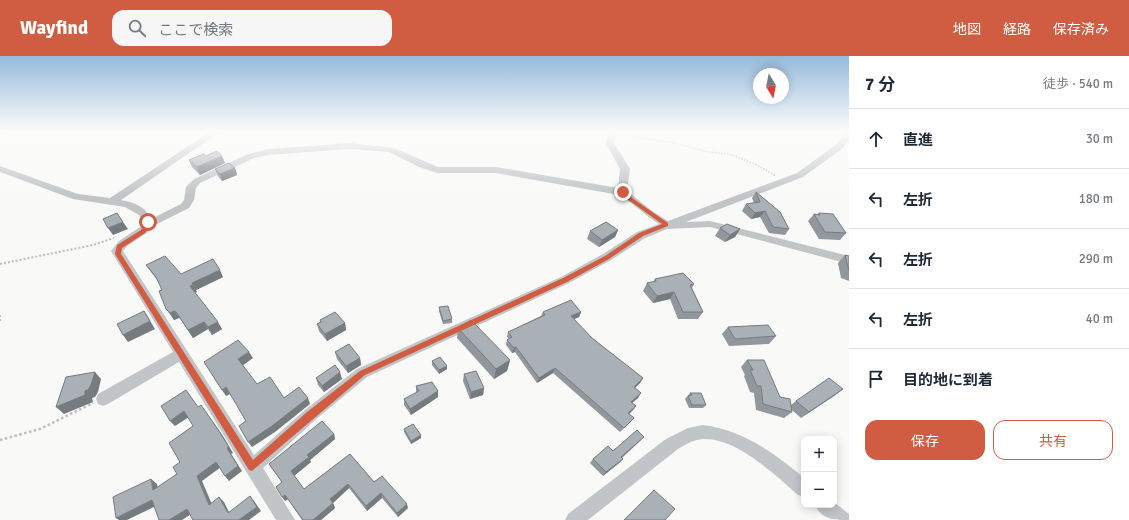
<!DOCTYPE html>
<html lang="ja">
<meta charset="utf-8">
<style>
body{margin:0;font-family:Signika,"Noto Sans JP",sans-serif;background:#f6f6f7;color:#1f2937}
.controls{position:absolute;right:12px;bottom:12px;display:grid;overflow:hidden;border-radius:8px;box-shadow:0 2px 10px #0003}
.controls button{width:36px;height:36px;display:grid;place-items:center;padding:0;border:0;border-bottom:1px solid #e0e1e3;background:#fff;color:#1f2937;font:20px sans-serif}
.compass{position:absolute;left:753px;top:12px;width:36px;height:36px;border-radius:50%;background:#fff;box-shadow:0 2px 10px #0003;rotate:170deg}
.stop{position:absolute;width:12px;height:12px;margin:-9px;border:3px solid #d05d41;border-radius:50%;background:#fff}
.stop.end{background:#d05d41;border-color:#fff;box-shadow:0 1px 4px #0008}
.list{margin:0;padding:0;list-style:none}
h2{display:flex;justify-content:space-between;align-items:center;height:52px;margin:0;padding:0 16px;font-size:17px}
h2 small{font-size:13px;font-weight:400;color:#747a83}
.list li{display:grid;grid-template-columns:26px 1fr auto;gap:12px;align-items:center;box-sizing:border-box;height:60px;padding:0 16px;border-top:1px solid #e0e1e3}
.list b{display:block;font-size:15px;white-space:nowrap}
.list em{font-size:13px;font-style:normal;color:#747a83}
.actions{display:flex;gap:8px;padding:12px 16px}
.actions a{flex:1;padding:9px 0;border:1px solid #d05d41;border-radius:12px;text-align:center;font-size:14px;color:#d05d41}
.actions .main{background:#d05d41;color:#fff}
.icon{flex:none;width:22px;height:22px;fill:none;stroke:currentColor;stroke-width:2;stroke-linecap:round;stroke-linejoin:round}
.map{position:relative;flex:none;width:849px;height:464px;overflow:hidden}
header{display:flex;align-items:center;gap:24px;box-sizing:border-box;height:56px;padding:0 20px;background:#d05d41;color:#fff}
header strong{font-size:19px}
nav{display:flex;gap:22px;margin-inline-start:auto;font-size:14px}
.search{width:280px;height:36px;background:#f6f6f7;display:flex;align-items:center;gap:10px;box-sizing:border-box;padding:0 14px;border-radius:12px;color:#747a83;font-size:15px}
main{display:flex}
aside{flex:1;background:#fff}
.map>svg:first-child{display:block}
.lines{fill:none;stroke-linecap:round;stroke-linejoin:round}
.stream{stroke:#bac4c7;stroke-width:3}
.path-far2{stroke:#bbbec0;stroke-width:1.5;stroke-dasharray:1.5 1.5;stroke-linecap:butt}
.path-far1{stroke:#bbbec0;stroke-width:2;stroke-dasharray:2 2;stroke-linecap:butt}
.path{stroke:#bbbec0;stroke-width:2.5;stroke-dasharray:2.5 2.5;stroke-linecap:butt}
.street{fill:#c1c5c8;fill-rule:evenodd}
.wall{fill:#91979d}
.shaded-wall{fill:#767b7f}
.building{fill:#a9b0b6;stroke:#767b7f}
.route{fill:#d05d41}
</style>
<header>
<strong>Wayfind</strong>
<div class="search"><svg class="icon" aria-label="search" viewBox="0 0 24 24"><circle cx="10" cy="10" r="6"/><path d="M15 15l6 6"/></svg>ここで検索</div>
<nav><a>地図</a><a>経路</a><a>保存済み</a></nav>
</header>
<main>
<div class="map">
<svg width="849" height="464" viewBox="0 0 849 464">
<rect width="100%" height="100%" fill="#f9f9f7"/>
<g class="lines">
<path class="stream" d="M0,77L3,75"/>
<g class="path-far2">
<path d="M595,75L603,76"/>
<path d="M621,79L675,87L704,95L732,99L757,109L776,120"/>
</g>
<g class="path-far1">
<path d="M0,208L93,189L114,182"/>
<path d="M0,259V265"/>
</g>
<path class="path" d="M0,384L40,373L93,347"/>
<g class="street">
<path d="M211,75H221L121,144C134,146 146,151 151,163L181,148L184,144L186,131L194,123L248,98L268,93L349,87L394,92L438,111H496L618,132L620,113L606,87L609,75H617L614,87L630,113L627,135L652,155L668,165L797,117L837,88L842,82V75H849V84L843,92L803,121L686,166L710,165L849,200V208L710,171L667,173L645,182L611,204L569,227L367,321L315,364L263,412L295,464H276L179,306L108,348L103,350L98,348L96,343L98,338L173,296L111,195L119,185L143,169L139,159L125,151L73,143L0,116V110L78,138L110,142ZM349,93L389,96L419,111L437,117H496L614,138C630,143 644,159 659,168L637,176L603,198L561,221L357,313L305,354L254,399L123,195L127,190L148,176L153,170L189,152L194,144L196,132L200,127L254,102L268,99Z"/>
<path d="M703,369C743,374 774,397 804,422V441L798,439C774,418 737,382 703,383C693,384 686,388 678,393L588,464H565L568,458L666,383L688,372Z"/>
<path d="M834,446L849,458V464C834,464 822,464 815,449H834Z"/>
</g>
</g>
<g class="wall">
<path d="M205,100H222L225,107L200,119L192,111L189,104Z"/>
<path d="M235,112L237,119L222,125L218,120L215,113Z"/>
<path d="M756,136L789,173L785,179L769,177L760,161L751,163L742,155L746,148L754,147L752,142Z"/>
<path d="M819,157L846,177L840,184L819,183L808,165L814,158H817Z"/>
<path d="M720,172L740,173L735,181L725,186L715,180Z"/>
<path d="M618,174L615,181L599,191L587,183L590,175Z"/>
<path d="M845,199L849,200V225L841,222L838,207Z"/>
<path d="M146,209L181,218L223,221L196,234L197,236L195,237L222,273L212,279L208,273L193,282L181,264L179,262L174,264L166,253L162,234L158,225L151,216Z"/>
<path d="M655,223L694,228L692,232L703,256L698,263H678L670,243L653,247L643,235L647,227L653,226Z"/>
<path d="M439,251L452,263V267L443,268L439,255Z"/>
<path d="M543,256H581L579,261L574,263L592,282L643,322L640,327L635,332L638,342L632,347L636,350L633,354L629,358L634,362L620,376L553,317L537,327L515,296L512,297L506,289L507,284L509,283L507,281L508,276L541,260Z"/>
<path d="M320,264L345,267L346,274L327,285L319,275L317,268L320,266Z"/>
<path d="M728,271L776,280L769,288L729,290L722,278Z"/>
<path d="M458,272L510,304L507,315L494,323L457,282Z"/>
<path d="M335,296L360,302L361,309L348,317L337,303Z"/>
<path d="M747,304L780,341L791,349L796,345L843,333L801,362L792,354V356L784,362L756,354L754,337L750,336L744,320L745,319L741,311Z"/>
<path d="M432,305L447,310V313L439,318L432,309Z"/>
<path d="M464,318L484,332L483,339L470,343L463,325Z"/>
<path d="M316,322L342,323L324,336L318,329Z"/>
<path d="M416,330L438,335V341L411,359L404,349V343L416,337Z"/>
<path d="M690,337L706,349L703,352H689L685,343Z"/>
<path d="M404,373L421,382L411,388L404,376Z"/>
<path d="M334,378L335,383L310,404L311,406L294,420L304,433L350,398L374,426L408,452L398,461L382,442L367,455L349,432L333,447L335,452L321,464H302L288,443L285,445L282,426L269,408Z"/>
<path d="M640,385L622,402L619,407L603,420L590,407L593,403L613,395Z"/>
</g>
<g class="shaded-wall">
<path d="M222,100L225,107L200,119L197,111Z"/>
<path d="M235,112L237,119L222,125L220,118Z"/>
<path d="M765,155L760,161L751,163L755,157Z"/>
<path d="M123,166L128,173L113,179L108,172Z"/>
<path d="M740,173L735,181L725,186L730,179Z"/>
<path d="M618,174L615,181L599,191L602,184Z"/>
<path d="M220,214L223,221L196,234L192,227Z"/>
<path d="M193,229L197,236L194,237L190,230Z"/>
<path d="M674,236L670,243L653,247L657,240Z"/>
<path d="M144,255L149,263L155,273L128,286L123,279Z"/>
<path d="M174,255L179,262L174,264L170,257Z"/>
<path d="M581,256L579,261L570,265L571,260Z"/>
<path d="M204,266L208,273L193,282L188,274Z"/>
<path d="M218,266L222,273L212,279L208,271Z"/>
<path d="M345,267L346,274L327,285L325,278Z"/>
<path d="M516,291L515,296L512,297L514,292Z"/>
<path d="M249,296L253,302L242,310L238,303Z"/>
<path d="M360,302L361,309L348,317L346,310Z"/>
<path d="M510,304L507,315L494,323L496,313Z"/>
<path d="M447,310V313L439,318V314Z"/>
<path d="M555,312L553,317L537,327L539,322Z"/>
<path d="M95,316L101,323L98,336L95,341L92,342L93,346L64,358L56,351L85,335Z"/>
<path d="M340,316L342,323L324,336L322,330Z"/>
<path d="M643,322L640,327L630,336L634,331Z"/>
<path d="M226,331L230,338L226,340L222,334Z"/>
<path d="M484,332L483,339L470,343L471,336Z"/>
<path d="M843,333L834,340L801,362L809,356Z"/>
<path d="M438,335V341L411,359L410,353Z"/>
<path d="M641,337L638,342L628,350L631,346Z"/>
<path d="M308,342L310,348L275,376L252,391L248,386Z"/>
<path d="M201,349L223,380L233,397L231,398L242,415L229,425L225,420L227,392Z"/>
<path d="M636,350L633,354L625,362L628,357Z"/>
<path d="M184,355L189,361L175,370L170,365Z"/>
<path d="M334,378L335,383L310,404L311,406L294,420L291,415L307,399Z"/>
<path d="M421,379V382L411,388V385Z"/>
<path d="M644,381L640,385L617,405L621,401Z"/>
<path d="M623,403L619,407L603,420L606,416Z"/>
<path d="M216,406L221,411L202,425L214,453L209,449L197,420Z"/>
<path d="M151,423L157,428L159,439L153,434Z"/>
<path d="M348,428L349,432L332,448L330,443Z"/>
<path d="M381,437L382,442L367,455L366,450Z"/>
<path d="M285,439L288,443L285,445L282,441Z"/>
<path d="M250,440L254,445L261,455L249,464H239Z"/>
<path d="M219,441L224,446L232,462L228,457Z"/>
<path d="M152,444L158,449L127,464H119L116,462Z"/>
<path d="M333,447L335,452L321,464H313Z"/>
<path d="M407,448L408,452L398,461L397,457Z"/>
<path d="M187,453L193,457L182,464H169Z"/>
</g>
<g class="building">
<path d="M217,95L222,100L197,111L189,104L204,98L205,100Z"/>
<path d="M229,107L235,112L220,118L215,113Z"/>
<path d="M756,136L780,156L789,173L773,171L765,155L755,157L746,148L760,146Z"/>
<path d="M117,157L123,166L108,172L103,163Z"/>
<path d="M819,157L833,158L846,177L825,176L814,158L820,159Z"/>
<path d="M606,166L618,174L602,184L590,175Z"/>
<path d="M727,168L740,173L730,179L720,172Z"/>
<path d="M845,199L849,200V215Z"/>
<path d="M165,200L181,218L213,203L220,214L192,227L193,229L190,230L218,266L208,271L204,266L188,274L177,257L174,255L170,257L166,253L159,235L162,234L156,221L146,209Z"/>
<path d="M683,217L694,228L690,229L703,256H683L674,236L657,240L647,227L656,225L655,223Z"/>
<path d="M571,244L581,256L571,260L592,282L643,322L634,331L641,337L631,346L636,350L628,357L634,362L624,372L555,312L539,322L516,291L514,292L507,284L512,281L508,276L545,259L543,256Z"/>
<path d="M448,250L452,263L443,265L439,251Z"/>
<path d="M144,255L150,265L123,279L117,268Z"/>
<path d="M335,256L345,267L325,278L317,268L321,266L320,264Z"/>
<path d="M471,264L510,304L496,313L458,272Z"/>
<path d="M768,269L776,280L735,283L728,271Z"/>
<path d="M238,284L249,296L238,303L257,328L270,321L284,342L299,331L308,342L272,370L248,386L239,370L246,365L226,331L222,334L204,306Z"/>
<path d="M349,288L360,302L346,310L335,296Z"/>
<path d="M440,301L447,310L439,314L432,305Z"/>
<path d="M747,304H764L780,341L790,343L792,356L763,348L761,330H757L750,314H753Z"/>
<path d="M335,309L340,316L322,330L316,322Z"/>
<path d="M476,315L484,332L471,336L464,318Z"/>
<path d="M95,316L91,329L88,334L85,335V339L56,351L66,321Z"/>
<path d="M829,322L843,333L809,356L796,345Z"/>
<path d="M432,326L438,335L410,353L404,343L419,335L416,330Z"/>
<path d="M186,334L198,351L201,349L219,375L229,391L227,392L238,410L225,420L216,406L197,420L209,449L219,441L228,457L250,440L257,451L239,464H193L187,453L169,464H159L152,444L116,462L113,441L151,423L153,434L177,418L173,411L180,406L169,387L193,370L184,355L170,365L161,350Z"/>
<path d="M690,337H701L706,349H692L688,340L692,339Z"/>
<path d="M322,365L334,378L307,399L309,401L291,415L304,433L350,398L374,426L382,420L407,448L397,457L381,437L366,450L348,428L330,443L333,447L313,464H303L285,439L282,441L276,431L282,426L269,408Z"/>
<path d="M413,368L421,379L411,385L404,373Z"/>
<path d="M637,374L644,381L621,401L623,403L606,416L593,403L608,390L613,395Z"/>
<path d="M654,434L675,453L665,464H624Z"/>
</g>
<linearGradient id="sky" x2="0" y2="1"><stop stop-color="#95badb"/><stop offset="0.54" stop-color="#fcfcfb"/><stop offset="1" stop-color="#fcfcfb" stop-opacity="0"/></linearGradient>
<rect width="849" height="140" fill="url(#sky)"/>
<path class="route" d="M621,135H625V137L668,167V170L643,180L609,203L567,226L365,319L252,415L249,414L115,198L117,189L141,174L146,165H151V170L145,177L122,192L121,198L253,404L307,356L360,315L563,222L605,200L639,177L662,168L620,138Z"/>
</svg>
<div class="controls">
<button>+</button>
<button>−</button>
</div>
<svg class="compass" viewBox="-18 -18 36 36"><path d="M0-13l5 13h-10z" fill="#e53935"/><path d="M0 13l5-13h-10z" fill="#747a83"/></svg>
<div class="stop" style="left:148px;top:166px"></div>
<div class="stop end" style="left:623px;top:136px"></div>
</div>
<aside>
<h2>7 分<small>徒歩 · 540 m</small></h2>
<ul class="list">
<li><svg class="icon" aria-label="ahead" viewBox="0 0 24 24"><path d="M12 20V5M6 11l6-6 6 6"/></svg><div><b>直進</b></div><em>30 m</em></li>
<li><svg class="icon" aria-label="left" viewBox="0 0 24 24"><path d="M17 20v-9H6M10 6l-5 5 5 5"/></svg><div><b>左折</b></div><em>180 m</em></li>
<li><svg class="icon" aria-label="left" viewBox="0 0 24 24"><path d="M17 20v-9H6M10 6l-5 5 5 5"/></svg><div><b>左折</b></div><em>290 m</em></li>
<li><svg class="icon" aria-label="left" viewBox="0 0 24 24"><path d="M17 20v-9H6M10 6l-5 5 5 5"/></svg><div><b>左折</b></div><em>40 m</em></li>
<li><svg class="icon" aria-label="arrive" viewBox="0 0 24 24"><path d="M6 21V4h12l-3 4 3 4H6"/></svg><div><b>目的地に到着</b></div></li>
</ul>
<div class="actions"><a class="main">保存</a><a>共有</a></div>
</aside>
</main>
